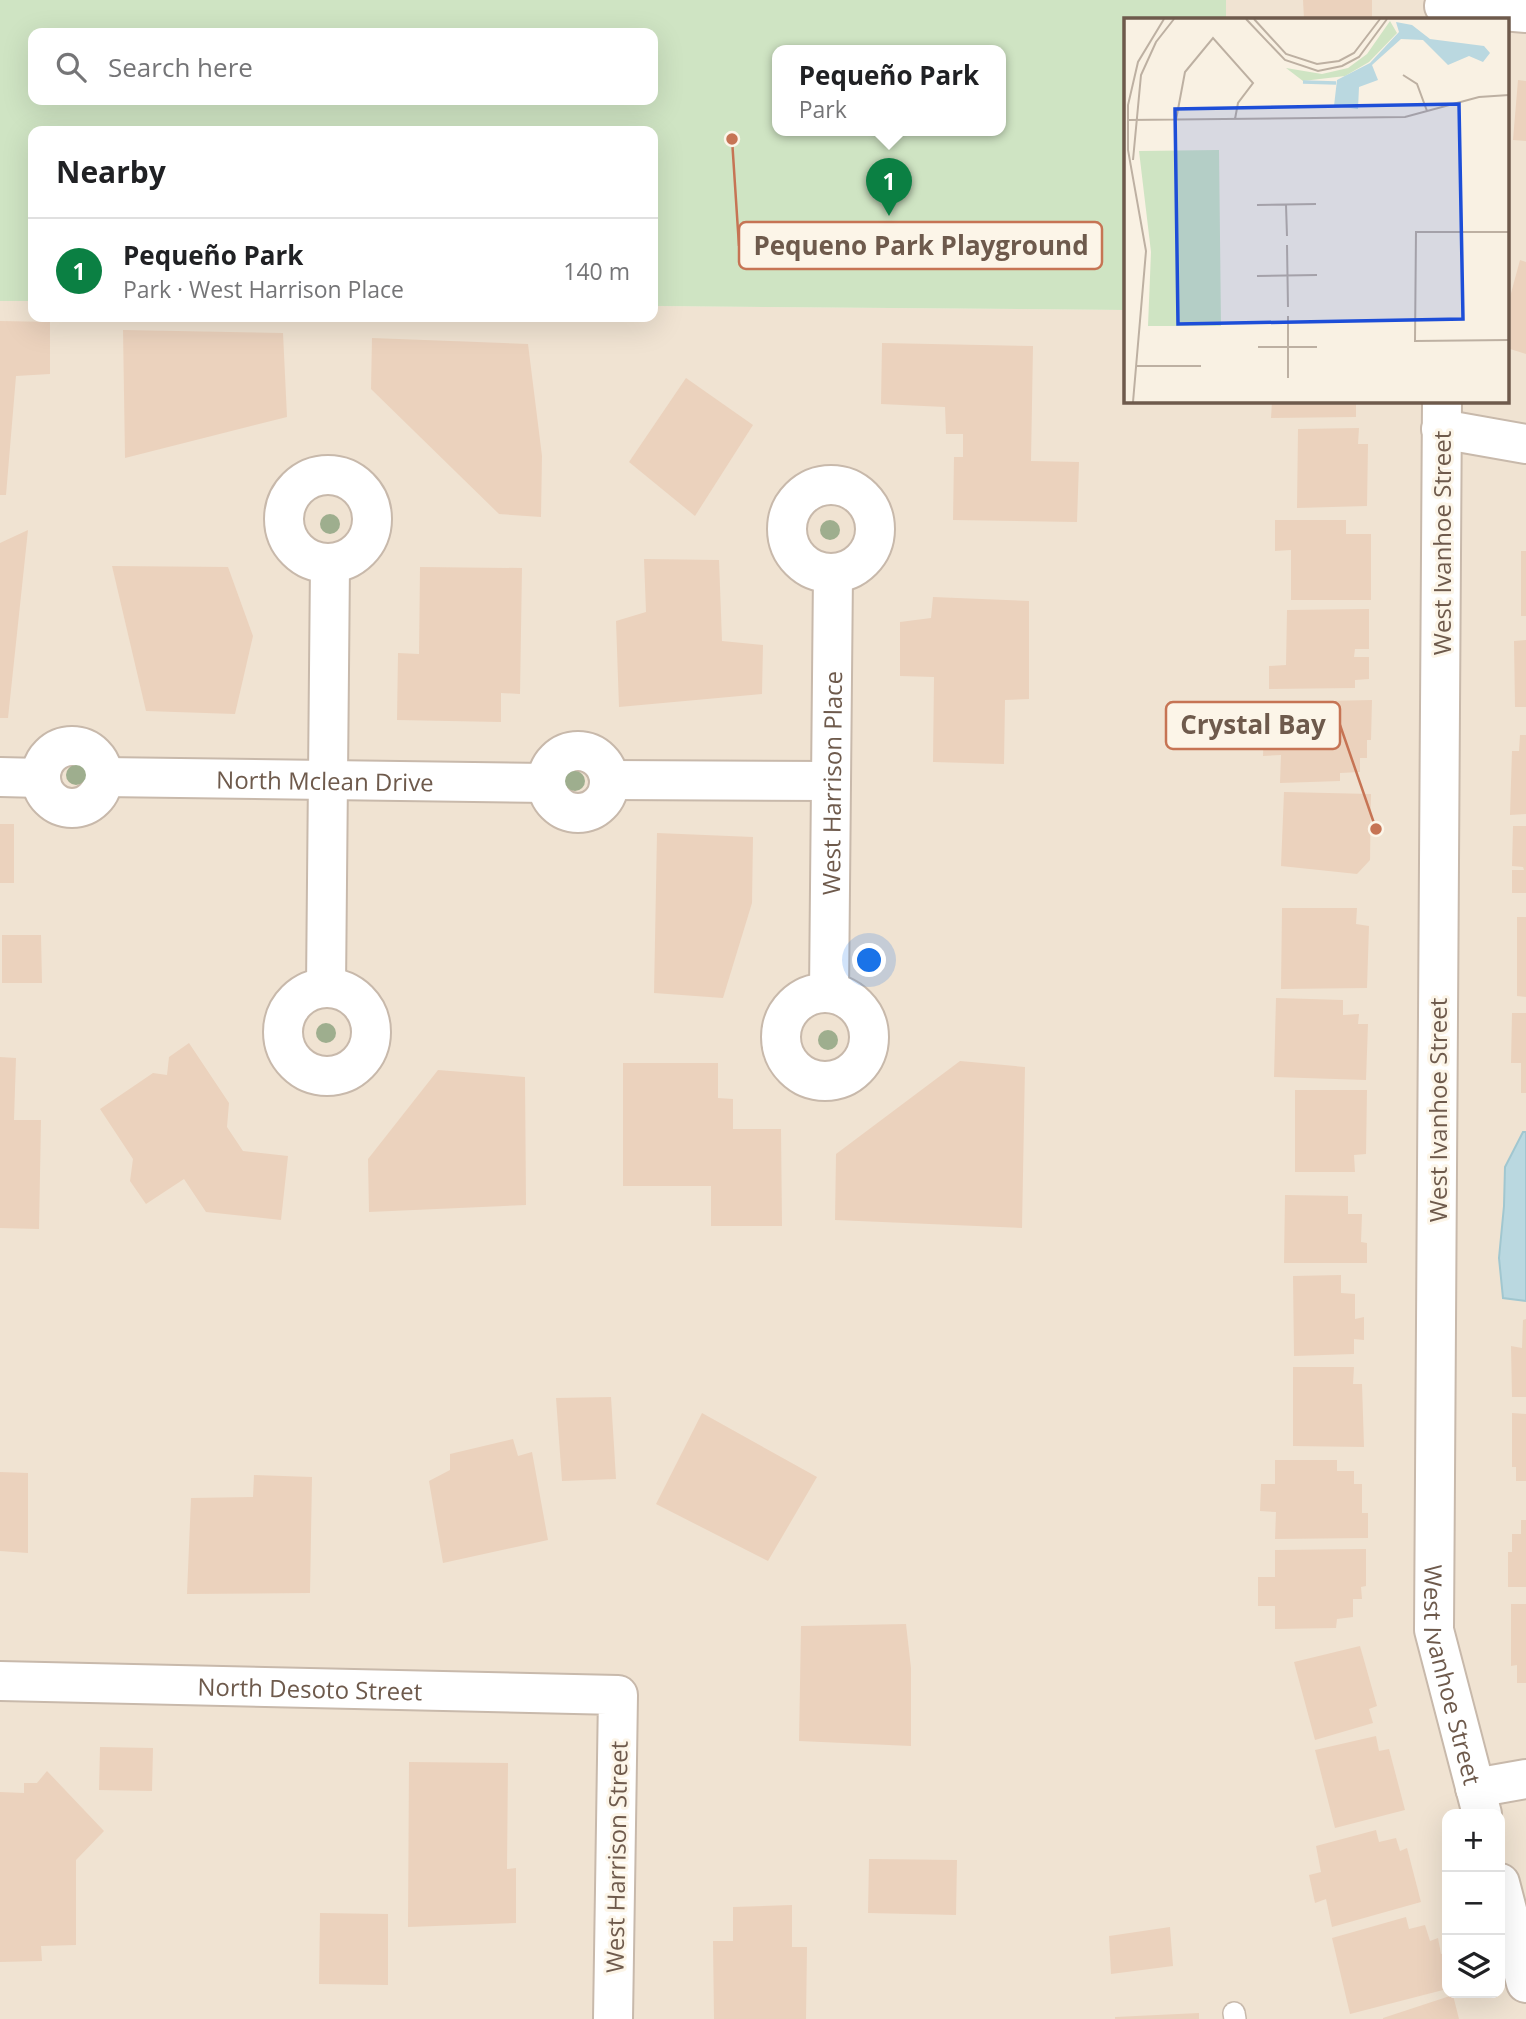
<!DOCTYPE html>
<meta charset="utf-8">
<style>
body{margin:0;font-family:"Open Sans",sans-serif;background:#f2f2f2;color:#202124}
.controls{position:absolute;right:21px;bottom:21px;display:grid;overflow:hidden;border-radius:14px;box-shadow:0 7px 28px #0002}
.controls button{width:63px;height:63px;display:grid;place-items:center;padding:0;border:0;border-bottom:2px solid #e0e0e0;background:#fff;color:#202124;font:35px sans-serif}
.you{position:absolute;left:870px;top:961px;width:24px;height:24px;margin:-18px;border:5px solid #fff;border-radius:50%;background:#1a73e8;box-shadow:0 0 0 10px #1a73e833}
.badge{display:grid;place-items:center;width:46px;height:46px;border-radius:50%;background:#0b8043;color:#fff;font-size:23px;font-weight:700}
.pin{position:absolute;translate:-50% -58px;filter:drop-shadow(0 2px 4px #0008)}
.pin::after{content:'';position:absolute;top:37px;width:24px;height:21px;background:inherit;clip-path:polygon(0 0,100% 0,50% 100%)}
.popup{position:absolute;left:772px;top:45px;width:234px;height:91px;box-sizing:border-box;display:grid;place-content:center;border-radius:14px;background:#fff;filter:drop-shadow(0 2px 5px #0005);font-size:23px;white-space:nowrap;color:#757577}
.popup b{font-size:26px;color:#202124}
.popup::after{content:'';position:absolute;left:50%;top:100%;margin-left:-14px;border:14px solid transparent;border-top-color:#fff}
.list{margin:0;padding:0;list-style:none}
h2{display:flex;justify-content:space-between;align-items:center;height:91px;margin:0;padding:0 28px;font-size:30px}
h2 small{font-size:23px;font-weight:400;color:#757577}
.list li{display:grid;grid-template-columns:46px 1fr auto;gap:21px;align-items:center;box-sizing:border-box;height:105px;padding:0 28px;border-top:2px solid #e0e0e0}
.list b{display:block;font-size:26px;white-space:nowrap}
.list p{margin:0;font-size:23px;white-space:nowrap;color:#757577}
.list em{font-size:23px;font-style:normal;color:#757577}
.icon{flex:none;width:38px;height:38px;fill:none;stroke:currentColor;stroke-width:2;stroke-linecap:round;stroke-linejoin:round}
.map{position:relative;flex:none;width:1526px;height:2019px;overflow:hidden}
.search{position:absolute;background:#fff;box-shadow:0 7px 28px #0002;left:28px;top:28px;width:630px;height:77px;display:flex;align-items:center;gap:18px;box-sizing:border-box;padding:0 24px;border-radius:14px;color:#757577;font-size:26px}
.panel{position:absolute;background:#fff;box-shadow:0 7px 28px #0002;left:28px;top:126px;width:630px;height:196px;border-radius:14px}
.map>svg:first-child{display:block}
.residential{fill:#f0e3d2;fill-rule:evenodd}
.green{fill:#cfe4c3;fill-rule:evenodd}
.water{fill:#bad8e0;stroke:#a1c7d0;stroke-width:2}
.building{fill:#ebd2bd}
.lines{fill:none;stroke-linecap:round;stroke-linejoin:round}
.lane-casing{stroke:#c8b9ab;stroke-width:24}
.street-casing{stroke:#c8b9ab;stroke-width:42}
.lane{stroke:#fff;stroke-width:21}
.street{stroke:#fff;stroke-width:38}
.tree{fill:#9eae8e}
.labels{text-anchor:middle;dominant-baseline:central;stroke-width:6;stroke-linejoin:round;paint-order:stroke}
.street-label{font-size:24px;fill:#6e5a4c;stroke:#fcf5e8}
.inset-river{fill:none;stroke:#bad8e0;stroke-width:3.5}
.inset-road{fill:none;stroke:#bdb0a2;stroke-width:2}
.view{fill:#1d4ed8;fill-opacity:0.15;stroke:#1d4ed8;stroke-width:3.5}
.inset-edge{fill:none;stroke:#6e5a4c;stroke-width:3.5}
.leader{fill:none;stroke:#c67454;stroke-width:2.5}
.callout-dot{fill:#c67454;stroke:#fcf5e8;stroke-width:2.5}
.callout{fill:#fcf5e8;stroke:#c67454;stroke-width:2.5}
.callout-label{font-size:26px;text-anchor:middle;font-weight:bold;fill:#6e5a4c}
</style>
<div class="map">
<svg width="1526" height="2019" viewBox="0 0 1526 2019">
<rect width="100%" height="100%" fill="#f9f1e3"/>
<path class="residential" d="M1226,0H1526V2019H0V301H33V317H653V306L1125,310V401H1507V19H1226ZM1447,1814H1500V1993H1447Z"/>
<path class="green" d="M0,0H1226V19H1125V310L653,306V131H33V301H0ZM33,33H653V100H33ZM777,50H1001V130H777Z"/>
<path class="water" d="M1523,1132H1526V1301L1503,1298L1499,1258L1504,1206L1505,1167Z"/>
<g class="building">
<path d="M1303,0H1372V19H1304Z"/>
<path d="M1518,80L1526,81V141L1513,140Z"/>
<path d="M1520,260L1526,262V354L1507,348V308Z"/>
<path d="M0,321L50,322V374L16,376L6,495H0Z"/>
<path d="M123,330L283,333L287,417L125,458Z"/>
<path d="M372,338L528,344L542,456L541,517L499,514L371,389Z"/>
<path d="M882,343L1033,346L1031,461L1079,462L1077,522L953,520L954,457H963V434H946L945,407L881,404Z"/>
<path d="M686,378L753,425L695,516L629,462Z"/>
<path d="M1272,401H1356V417L1271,418Z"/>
<path d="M1359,428L1358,444H1368L1367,506L1297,508L1298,429Z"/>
<path d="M1275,520H1346V534H1371V600H1291V550L1275,551Z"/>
<path d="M28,530L8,718H0V543Z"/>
<rect x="1521" y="551" width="5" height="65"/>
<path d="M644,559L719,560L722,641L763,645L762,694L619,707L616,621L646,612Z"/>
<path d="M112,566L228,567L253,636L235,714L146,711Z"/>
<path d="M420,567L522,568L520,694L501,693V722L397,720L398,653L419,654Z"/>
<path d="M933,597L1029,601V699L1005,700L1004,764L933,762L934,677L900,676V622L931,618Z"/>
<path d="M1369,609V649H1355L1354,657H1369V679L1355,680V688L1269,689V666L1286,665L1287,610Z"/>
<path d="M1526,640V707H1515L1514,641Z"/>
<path d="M1372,700L1371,740H1367V758H1360V772L1340,773V781L1280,783L1281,755L1263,756L1264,728H1279V702Z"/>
<path d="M1520,735H1526V814L1510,815L1512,751H1519Z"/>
<path d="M1284,792L1371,794L1370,860L1357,874L1281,866Z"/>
<rect x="0" y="824" width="14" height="59"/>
<path d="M1513,826H1526V893H1512V870H1524L1523,867L1512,866Z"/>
<path d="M657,833L753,837L752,903L723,998L654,993Z"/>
<path d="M1282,908H1357L1356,924L1369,926L1367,988L1281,989Z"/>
<path d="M1517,917H1526V997L1517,996Z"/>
<path d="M2,935H41L42,983H2Z"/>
<path d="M1276,998L1343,1000V1015L1359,1014L1358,1024H1368L1366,1080L1274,1077Z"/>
<path d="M1512,1013H1526V1093H1521V1063H1511Z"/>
<path d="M189,1043L229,1103L227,1127L243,1151L288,1156L281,1220L206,1212L184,1179L146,1204L130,1181L133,1159L100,1109L153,1073L167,1075L169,1057Z"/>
<path d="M0,1057L16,1058L14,1120H41L39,1229L0,1228Z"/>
<path d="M960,1061L1025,1067L1022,1228L835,1220L836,1154Z"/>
<path d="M623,1063H718V1098L733,1099V1129H781L782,1226H711V1186H623Z"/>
<path d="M438,1070L525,1077L526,1205L369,1212L368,1159Z"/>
<path d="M1295,1090H1367L1366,1154L1354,1155L1355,1172H1295Z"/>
<path d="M1285,1195L1348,1196V1214H1362L1361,1242L1367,1243V1263H1284Z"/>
<path d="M1341,1275V1293L1355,1294V1319L1364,1317V1340L1354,1339V1354L1294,1356L1293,1276Z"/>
<path d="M1526,1319V1397H1512L1511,1346L1522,1348L1523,1320Z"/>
<path d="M1293,1367H1354L1353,1384H1362L1364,1447L1293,1446Z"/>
<path d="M611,1397L616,1479L562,1481L556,1398Z"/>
<path d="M702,1413L817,1477L768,1561L656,1504Z"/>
<path d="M1512,1413L1526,1414V1481H1516V1467H1512Z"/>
<path d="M513,1439L518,1456L532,1452L548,1540L443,1563L429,1481L450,1470V1454Z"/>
<path d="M1275,1460H1337V1471H1354V1484H1362V1513H1368V1538L1275,1539L1276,1512L1260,1511L1261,1484H1275Z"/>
<path d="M0,1472L28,1473V1553L0,1551Z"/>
<path d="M254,1475L312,1477L310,1593L187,1594L191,1498L253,1497Z"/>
<path d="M1521,1520H1526V1587H1508V1552H1512V1534H1521Z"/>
<path d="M1366,1549V1586L1361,1587L1362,1599H1353V1617L1337,1619L1336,1628L1275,1629V1606H1258V1577H1275V1550Z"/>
<path d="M1511,1604H1526V1683H1517V1665L1511,1666Z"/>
<path d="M906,1624L911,1668V1746L799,1741L801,1626Z"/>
<path d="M1360,1646L1377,1706L1369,1709L1373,1723L1315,1740L1294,1662Z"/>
<path d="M1376,1736L1379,1751L1389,1749L1405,1810L1335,1828L1315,1750Z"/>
<path d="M100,1747L153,1748L152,1791L99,1790Z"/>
<path d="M409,1762L508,1763L507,1869L516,1868V1923L408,1927Z"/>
<path d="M47,1771L104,1831L76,1860V1945L41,1946L42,1961L0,1962V1792L24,1793V1783H37Z"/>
<path d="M1376,1830L1379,1842L1396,1838L1400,1851L1407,1848L1421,1902L1332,1927L1326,1899L1315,1903L1309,1875L1321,1872L1316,1846Z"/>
<path d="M869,1859L957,1860L956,1915L868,1913Z"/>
<path d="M792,1905V1947H807L806,2019H714L713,1941H733V1907Z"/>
<path d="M320,1913L388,1914V1985L319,1984Z"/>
<path d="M1406,1917L1409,1929L1425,1925L1430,1941L1438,1938L1441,1954L1446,1953L1447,1989L1350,2014L1332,1938Z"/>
<path d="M1170,1927L1173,1966L1111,1974L1109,1936Z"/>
<path d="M1453,1995L1459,2019H1383V2018Z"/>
<path d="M1199,2013V2019H1115V2017Z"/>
</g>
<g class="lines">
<g class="lane-casing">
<path id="lane" d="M1234,2013L1235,2019"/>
</g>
<g class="street-casing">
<g id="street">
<path d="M1444,6L1526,13"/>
<path id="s1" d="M1442,401L1434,1630L1482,1814"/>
<path d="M1441,429L1526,444"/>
<circle cx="328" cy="519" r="44"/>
<circle cx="831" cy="529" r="44"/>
<circle cx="72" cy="777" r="31"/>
<circle cx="578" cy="782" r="31"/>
<path d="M0,777L41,778"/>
<path id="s2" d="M103,777L547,783"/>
<path d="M609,780L831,781"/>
<path d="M326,988L330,564"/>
<circle cx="327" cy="1032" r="44"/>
<path id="s3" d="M829,993L833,573"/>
<circle cx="825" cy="1037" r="44"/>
<path id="s4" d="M0,1681L618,1695L613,2019"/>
<path d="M1475,1788L1526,1779"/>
<path d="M1500,1883L1526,1983"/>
</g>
</g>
<use href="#lane" class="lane"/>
<use href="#street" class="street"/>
</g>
<g class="tree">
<circle cx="330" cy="524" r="10"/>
<circle cx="830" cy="530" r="10"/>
<circle cx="76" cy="775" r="10"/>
<circle cx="575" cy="781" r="10"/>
<circle cx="326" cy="1033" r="10"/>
<circle cx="828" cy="1040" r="10"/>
</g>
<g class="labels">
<g class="street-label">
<text transform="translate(1441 543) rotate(-90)">West Ivanhoe Street</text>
<text stroke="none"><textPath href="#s2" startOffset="222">North Mclean Drive</textPath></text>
<text stroke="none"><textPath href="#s3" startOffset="210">West Harrison Place</textPath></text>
<text transform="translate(1437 1110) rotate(-90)">West Ivanhoe Street</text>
<text stroke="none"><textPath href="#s1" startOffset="1276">West Ivanhoe Street</textPath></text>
<text stroke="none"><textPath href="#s4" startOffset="310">North Desoto Street</textPath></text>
<text transform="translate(616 1857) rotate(-89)">West Harrison Street</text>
</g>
</g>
<g transform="translate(1124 18)">
<rect width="385" height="385" fill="#f9f1e3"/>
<path d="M266,3L273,15L245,44L221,58L179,63L162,50L198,56L224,50L243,36ZM95,132L97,308H24L27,234L15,133Z" fill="#cfe4c3"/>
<path d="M272,4L288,7L306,21L360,28L366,35L359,44L345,38L324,47L299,22L277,21L248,47L254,62L235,69L234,91L210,88L213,62L246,45L275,14Z" fill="#bad8e0"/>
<path class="inset-river" d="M179,64L212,65"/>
<path class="inset-road" d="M122,1L161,42L194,53L218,48L235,39L263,1M130,1L162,36L193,46L215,43L230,35L256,1M279,57L293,66L303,93M4,102L281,99L355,79L385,77M52,102L61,54L89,20L129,65L114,85L111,101M9,142L17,57L32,24L50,1M133,187L192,186M162,187L163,218M385,214H292L291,323L385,322M163,227L164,289M133,258L193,257M134,329H193M13,348H77M164,360V298M9,384L22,233L4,132V87L14,44L40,1"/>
<path class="view" d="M335,86L339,301L54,306L51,91Z"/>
<rect width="385" height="385" class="inset-edge"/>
</g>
<path class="leader" d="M732 139L739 246M1376 829L1340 725"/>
<g class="callout-dot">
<circle cx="732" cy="139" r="7"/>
<circle cx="1376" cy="829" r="7"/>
</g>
<g class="callout">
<rect x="739" y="222" width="363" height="47" rx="7"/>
<rect x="1166" y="702" width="174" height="47" rx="7"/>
</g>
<g class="callout-label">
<text x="921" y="255">Pequeno Park Playground</text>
<text x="1253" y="734">Crystal Bay</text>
</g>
</svg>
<div class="controls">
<button>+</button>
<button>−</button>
<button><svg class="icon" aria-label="layers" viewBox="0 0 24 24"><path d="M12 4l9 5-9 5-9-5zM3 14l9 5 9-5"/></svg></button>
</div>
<div class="you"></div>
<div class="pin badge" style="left:889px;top:216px">1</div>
<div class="popup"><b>Pequeño Park</b>Park</div>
<div class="search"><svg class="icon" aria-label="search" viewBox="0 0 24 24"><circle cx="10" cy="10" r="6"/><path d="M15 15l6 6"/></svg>Search here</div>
<section class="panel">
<h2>Nearby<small></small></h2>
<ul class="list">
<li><span class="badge">1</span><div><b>Pequeño Park</b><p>Park · West Harrison Place</p></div><em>140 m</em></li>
</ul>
</section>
</div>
